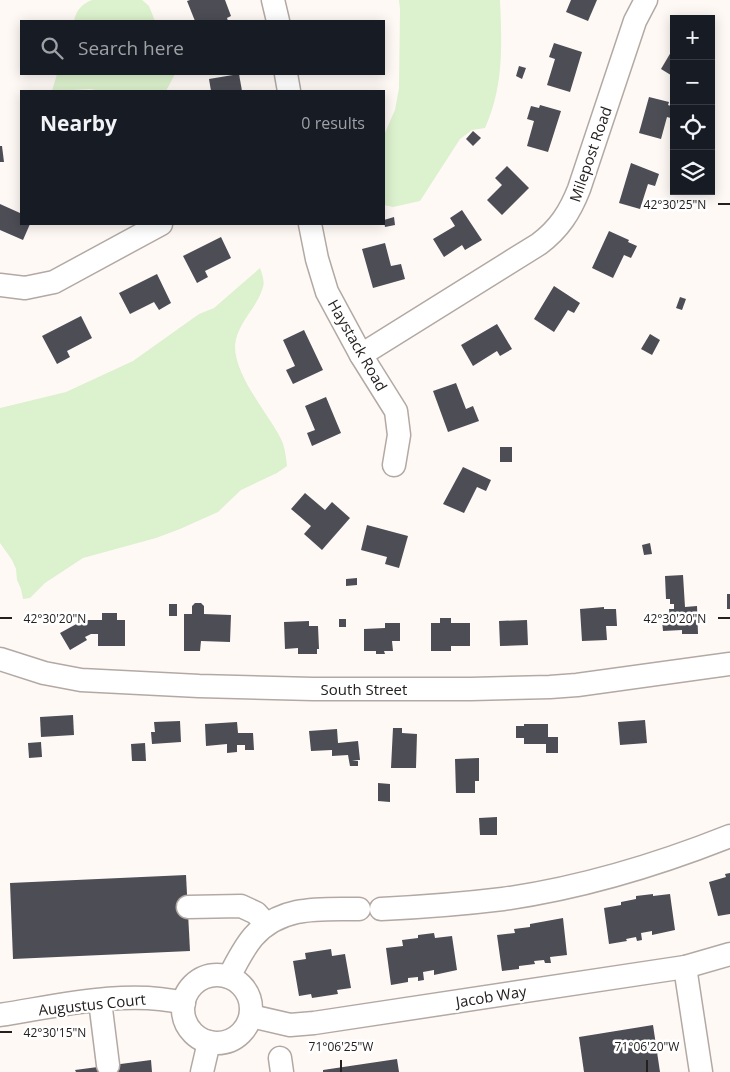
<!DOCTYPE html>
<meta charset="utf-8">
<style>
body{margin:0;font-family:"Open Sans",sans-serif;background:#20242c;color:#f1f3f6}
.controls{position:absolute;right:15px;top:15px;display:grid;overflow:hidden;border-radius:0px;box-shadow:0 2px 12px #0003}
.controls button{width:45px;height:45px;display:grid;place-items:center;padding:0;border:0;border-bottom:1px solid #363941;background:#171b24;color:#f1f3f6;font:25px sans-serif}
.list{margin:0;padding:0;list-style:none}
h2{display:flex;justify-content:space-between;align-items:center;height:65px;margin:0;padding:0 20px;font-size:21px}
h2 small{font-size:16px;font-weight:400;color:#9ea1a6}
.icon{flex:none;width:28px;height:28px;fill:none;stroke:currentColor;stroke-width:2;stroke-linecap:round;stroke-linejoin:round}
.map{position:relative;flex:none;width:730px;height:1072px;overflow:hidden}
.search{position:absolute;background:#171b24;box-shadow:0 2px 12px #0003;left:20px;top:20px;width:365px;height:55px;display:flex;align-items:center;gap:12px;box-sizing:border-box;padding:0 18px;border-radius:0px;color:#9ea1a6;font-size:19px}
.panel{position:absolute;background:#171b24;box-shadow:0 2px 12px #0003;left:20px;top:90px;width:365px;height:135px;border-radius:0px}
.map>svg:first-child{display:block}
.green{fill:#dcf1cd}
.building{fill:#4c4d55}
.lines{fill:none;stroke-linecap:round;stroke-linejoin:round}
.minor-casing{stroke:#b3a9a4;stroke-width:25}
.minor{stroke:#fff;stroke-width:22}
.ticks{fill:none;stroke:#24201f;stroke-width:2}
.labels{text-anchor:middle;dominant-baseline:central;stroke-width:5;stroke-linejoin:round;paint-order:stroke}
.street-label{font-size:15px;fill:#24201f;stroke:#fff}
.ticks-label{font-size:12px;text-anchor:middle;fill:#24201f;stroke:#fff;stroke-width:5;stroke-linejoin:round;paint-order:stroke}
</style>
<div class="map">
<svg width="730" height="1072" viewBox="0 0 730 1072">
<rect width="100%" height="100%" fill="#fff9f6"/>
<g class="green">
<path d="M92,0H142L149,6L155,21H74C76,10 82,4 92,0Z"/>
<path d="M399,0H500C502,45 504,86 485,128L472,130L460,139L420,201L393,207L384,205V135L395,110L399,88L400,9Z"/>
<path d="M57,74H175L166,91H102L90,89L52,91Z"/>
<path d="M260,268C262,274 265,281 263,287C258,307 236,324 235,346C235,377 268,413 281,439C285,447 286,457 287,466L277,473L241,490L218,512L180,529L156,538L83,558L45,583L30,598L23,599L21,589L17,580L16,569L12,560L0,543V408L66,392L133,361L199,314L214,308Z"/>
</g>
<g class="building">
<path d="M190,0H225L231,16L227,18L228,21H195L187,1Z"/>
<path d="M571,0H597L588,21L566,12Z"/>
<path d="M554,43L582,52L570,92L547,85L555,59L549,57Z"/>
<path d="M674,47V77L661,69Z"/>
<path d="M519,66L526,68L522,79L516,76Z"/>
<path d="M239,74L242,91H211L209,79Z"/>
<path d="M649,97L669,102L668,105L674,107V119L667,117L661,139L639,133Z"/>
<path d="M540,105L561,111L548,152L527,146L534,121L527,119L531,106L539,108Z"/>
<path d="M473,131L481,138L473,146L466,139Z"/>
<path d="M0,146H2L4,162H0Z"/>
<path d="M631,163L659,174L655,186L648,184L640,209L619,203Z"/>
<path d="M507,166L529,188L502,215L487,200L502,185L495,178Z"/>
<path d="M0,204L20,213L21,211V224H30L23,240L0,230Z"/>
<path d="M462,210L482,240L465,250L462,245L444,257L433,239L455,226L450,218Z"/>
<path d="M394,217L395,225L385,227L384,220Z"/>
<path d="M609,231L629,240L628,242L637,246L631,258L624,255L613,278L592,268Z"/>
<path d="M221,237L231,258L205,271L208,277L197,283L183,256Z"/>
<path d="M385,243L391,266L401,264L405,279L373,288L362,249Z"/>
<path d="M157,274L171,303L159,310L154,302L130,314L119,293Z"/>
<path d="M554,286L580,303L574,313L568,310L554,332L534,319Z"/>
<path d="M680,297L686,299L682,310L676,308Z"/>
<path d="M81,316L92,338L67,351L70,357L57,364L42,336Z"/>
<path d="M497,324L512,349L500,356L497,351L473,366L461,345Z"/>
<path d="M304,330L323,370L293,384L286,370L295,366L283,340Z"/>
<path d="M650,334L660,340L652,355L641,349Z"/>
<path d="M456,383L466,409L473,406L479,421L448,432L433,391Z"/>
<path d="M326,397L341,433L312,446L307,433L315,430L305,406Z"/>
<rect x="500" y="447" width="12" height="15"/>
<path d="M463,467L491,480L486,491L477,487L464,513L443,504Z"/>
<path d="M305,493L325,510L332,502L350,518L322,550L304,534L311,526L291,509Z"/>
<path d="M367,525L408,536L399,568L385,564L387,557L361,550Z"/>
<path d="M650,543L652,554L644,555L642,545Z"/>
<path d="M683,575L685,607L697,606L698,634H682V630L663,631L662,620L670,619L669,609H674V604H670V599H666L665,576Z"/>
<path d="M357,578V585L346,586V579Z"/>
<rect x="727" y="594" width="3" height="15"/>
<path d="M195,603H201L204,606V614L231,615L230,642L201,641L200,651H184V614H192V606Z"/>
<rect x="169" y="604" width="8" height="12"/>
<path d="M604,607V609H616L617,626H606L607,640L582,641L580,609Z"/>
<path d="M102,613H117V620H125V646H98V634H91L85,637L87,640L70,650L60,633L80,622L81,624L88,620H102Z"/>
<path d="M440,618H451V623H470V646H451V651H431V623H440Z"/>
<rect x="339" y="619" width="7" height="8"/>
<path d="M527,620L528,645L500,646L499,621Z"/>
<path d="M309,621V626H318L319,649H317V654H298V648L285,649L284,622Z"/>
<path d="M385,623H400V641H392L393,651H384L385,654H376V651H364V629L385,628Z"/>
<path d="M73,715L74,735L41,737L40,717Z"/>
<path d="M645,720L647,743L620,745L618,722Z"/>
<path d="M180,721L181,742L152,744L151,732H155L154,722Z"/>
<path d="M237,722L238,733H253L254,750H245V745H237V752L227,753V744L206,746L205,724Z"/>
<path d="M524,724H548V737H558V753H546V744H524V738H516V726H524Z"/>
<path d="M393,728H402V733L417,734L416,768H391Z"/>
<path d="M337,729L338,743L358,741L360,760H352L358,761V766H350L348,755L332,756V750L311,751L309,731Z"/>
<path d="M41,742L42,757L29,758L28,743Z"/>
<path d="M145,743L146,761H132L131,744Z"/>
<path d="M479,758V781H475V793H456L455,759Z"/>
<path d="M378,783L390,784V802L378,801Z"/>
<path d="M497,817V835H480L479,818Z"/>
<path d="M730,873V914L718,916L709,882L726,877L725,874Z"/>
<path d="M186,875L190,951L13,959L10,883Z"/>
<path d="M653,894V896L670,894L675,930L652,935V931L641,933L642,940L637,941L636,937L626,939L627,941L609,944L604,908L621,905V902L636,899V896Z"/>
<path d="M563,918L567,955L550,957L551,963H545L544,960L534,961L535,964L519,966V969L502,971L497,935L515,933L514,929L530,927V924Z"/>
<path d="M434,933L435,938L452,936L457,970L434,975V970L423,972L424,980L418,981V977L408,978V982L391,985L386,948L403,946L402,940L418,938V935Z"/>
<path d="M331,949L332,956L345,954L351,988L337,990L338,994L312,998L311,994L299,996L293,961L306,959L305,953Z"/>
<path d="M653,1025L660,1072H584L579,1037Z"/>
<path d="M397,1059L399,1072H323V1070Z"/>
<path d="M151,1060L152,1072H76L75,1070Z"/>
</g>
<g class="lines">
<g class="minor-casing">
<g id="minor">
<path d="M273,0L278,21"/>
<path d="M286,74L289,91"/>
<path d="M310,224L317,259L327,292L361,355L396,411L399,435L394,465"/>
<path d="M0,285L25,288L54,282L161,224"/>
<path d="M361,355L539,244C559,229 570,212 579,189L635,21L646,0"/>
<path d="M0,659L44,673L81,680L199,686L313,689H471L550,687L577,685L730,664"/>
<path d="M188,907L241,906L256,913L266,924"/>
<path d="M381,909C422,907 462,904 503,899C581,888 657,865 730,836"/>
<path d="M685,967L701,1072"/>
<circle cx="217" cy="1009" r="34"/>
<path d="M229,977C236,963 243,949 253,937C281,905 321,909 359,909"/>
<path d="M100,1001L108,1065"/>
<path d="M0,1015C58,1006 126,989 184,1003"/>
<path d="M251,1016L290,1025L314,1023L685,967L730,954"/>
<path d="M280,1058L282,1072"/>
<path d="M202,1072L209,1042"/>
</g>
</g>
<use href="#minor" class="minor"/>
</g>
<path class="ticks" d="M718,204H730M0,618H12M718,618H730M0,1032H12M341,1060V1072M647,1060V1072"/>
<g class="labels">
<g class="street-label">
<text transform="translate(590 154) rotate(-71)">Milepost Road</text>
<text transform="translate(358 345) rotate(60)">Haystack Road</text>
<text x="364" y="689">South Street</text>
<text transform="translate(491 996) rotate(-9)">Jacob Way</text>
<text transform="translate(92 1004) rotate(-6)">Augustus Court</text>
</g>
</g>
<g class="ticks-label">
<text x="675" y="209">42°30'25"N</text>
<text x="55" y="623">42°30'20"N</text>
<text x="675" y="623">42°30'20"N</text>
<text x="55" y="1037">42°30'15"N</text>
<text x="341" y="1051">71°06'25"W</text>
<text x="647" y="1051">71°06'20"W</text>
</g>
</svg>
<div class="controls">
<button>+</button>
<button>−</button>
<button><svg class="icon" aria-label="locate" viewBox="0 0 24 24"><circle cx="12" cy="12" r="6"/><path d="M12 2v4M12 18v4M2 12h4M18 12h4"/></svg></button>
<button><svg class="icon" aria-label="layers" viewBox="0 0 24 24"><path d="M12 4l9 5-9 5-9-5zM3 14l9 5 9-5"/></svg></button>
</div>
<div class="search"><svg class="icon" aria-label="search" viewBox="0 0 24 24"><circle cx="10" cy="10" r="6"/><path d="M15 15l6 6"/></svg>Search here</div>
<section class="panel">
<h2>Nearby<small>0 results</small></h2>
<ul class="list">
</ul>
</section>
</div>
